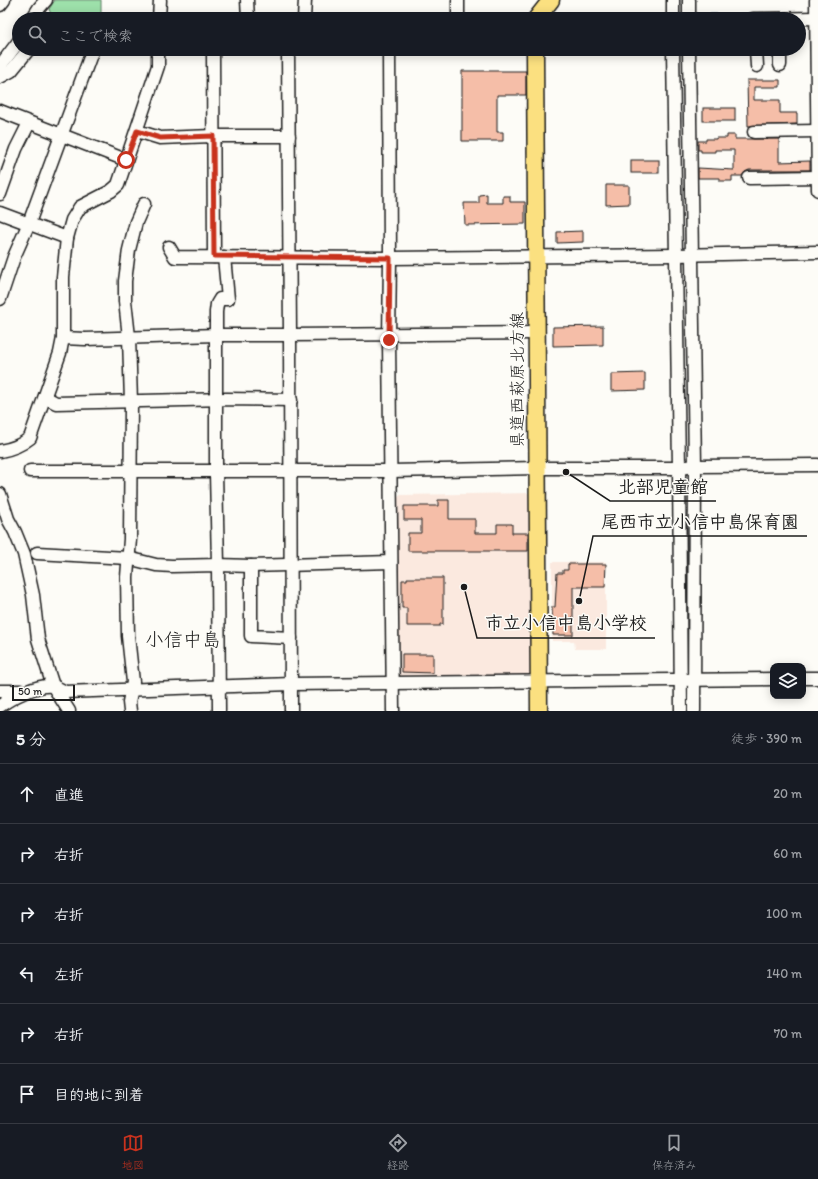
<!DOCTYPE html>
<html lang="ja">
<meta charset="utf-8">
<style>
body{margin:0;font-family:Itim,"Klee One",sans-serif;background:#20242c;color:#f1f3f6}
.controls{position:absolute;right:12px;bottom:12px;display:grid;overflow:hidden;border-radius:8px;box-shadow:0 2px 10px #0003}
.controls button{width:36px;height:36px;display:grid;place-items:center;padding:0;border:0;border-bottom:1px solid #363941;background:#171b24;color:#f1f3f6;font:20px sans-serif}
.scale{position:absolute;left:12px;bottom:10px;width:63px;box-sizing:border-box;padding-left:4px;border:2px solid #1c1c1c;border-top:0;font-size:11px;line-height:14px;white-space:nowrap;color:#1c1c1c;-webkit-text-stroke:3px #fdfcf7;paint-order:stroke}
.stop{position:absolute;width:12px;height:12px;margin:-9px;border:3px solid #c8321e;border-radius:50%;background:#fff}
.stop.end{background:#c8321e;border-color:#fff;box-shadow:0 1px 4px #0008}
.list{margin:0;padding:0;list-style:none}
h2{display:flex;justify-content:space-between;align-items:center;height:52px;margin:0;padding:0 16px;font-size:17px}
h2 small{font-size:13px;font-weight:400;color:#9ea1a6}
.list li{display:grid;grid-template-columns:26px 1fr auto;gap:12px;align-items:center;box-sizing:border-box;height:60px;padding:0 16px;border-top:1px solid #363941}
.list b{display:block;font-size:15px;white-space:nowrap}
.list em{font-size:13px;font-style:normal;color:#9ea1a6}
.icon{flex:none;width:22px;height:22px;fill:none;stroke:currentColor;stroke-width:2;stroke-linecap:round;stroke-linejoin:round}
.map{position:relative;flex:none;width:818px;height:711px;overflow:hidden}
.search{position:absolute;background:#171b24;box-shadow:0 2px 10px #0003;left:12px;right:12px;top:12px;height:44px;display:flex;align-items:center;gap:10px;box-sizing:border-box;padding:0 14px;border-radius:22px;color:#9ea1a6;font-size:15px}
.sheet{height:412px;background:#171b24}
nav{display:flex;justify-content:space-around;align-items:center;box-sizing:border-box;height:56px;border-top:1px solid #363941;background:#171b24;font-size:11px;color:#9ea1a6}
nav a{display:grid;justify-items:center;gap:2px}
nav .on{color:#c8321e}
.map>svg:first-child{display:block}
.built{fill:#fbe9df}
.green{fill:#9de0aa;stroke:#5c7e63}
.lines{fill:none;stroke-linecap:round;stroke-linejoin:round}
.stream{stroke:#5f7e96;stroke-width:2.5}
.building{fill:#f5bea8;stroke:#1c1c1c}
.minor-casing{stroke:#1c1c1c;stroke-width:15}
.major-casing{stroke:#1c1c1c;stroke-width:19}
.minor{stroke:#fdfcf7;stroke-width:12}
.major{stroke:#fbe080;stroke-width:16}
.route{stroke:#c8321e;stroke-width:5}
.labels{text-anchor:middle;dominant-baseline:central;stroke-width:3;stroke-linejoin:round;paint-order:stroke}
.street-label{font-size:17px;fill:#1c1c1c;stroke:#fdfcf7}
.quarter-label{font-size:19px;fill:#1c1c1c;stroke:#fdfcf7}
.leader{fill:none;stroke:#1c1c1c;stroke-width:1.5}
.callout-dot{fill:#1c1c1c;stroke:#fdfcf7;stroke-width:1.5}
.callout-label{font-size:18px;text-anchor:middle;font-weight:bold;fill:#1c1c1c;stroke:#fdfcf7;stroke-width:3;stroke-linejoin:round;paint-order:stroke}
</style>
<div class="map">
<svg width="818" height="711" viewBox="0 0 818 711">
<rect width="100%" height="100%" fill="#fdfcf7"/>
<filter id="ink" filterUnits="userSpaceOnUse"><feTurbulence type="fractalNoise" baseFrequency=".025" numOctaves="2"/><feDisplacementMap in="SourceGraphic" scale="8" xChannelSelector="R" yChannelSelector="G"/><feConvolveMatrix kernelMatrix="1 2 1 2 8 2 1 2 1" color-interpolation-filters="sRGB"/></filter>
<g filter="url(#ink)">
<g class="built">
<path d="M531,493L532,676L396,678V499L399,495Z"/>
<path d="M552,562H606V649H575L574,641H552Z"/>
</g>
<path class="green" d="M55,0H101V16L77,19H53L49,9Z"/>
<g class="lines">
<path class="stream" d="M693,15L752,14"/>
</g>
<g class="building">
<path d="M462,71H526V95H497V132H503V141H462Z"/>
<path d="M747,80H780V87H754V100H780V113H797V124L748,126Z"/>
<rect x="703" y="108" width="32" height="13"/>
<path d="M727,135H735V139H779V162L810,161V170H749L745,172L742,176H732V181H720V178H698V168L734,170V150H715V152H701V150H698V141H706V139H716V138H727Z"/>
<rect x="631" y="160" width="28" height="13"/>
<path d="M606,185H629V204L606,205Z"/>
<path d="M487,194V203H503V196H510V202H525V224L465,225L464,203H479V195Z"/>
<path d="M583,231V242L557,243V232Z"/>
<path d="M603,326V345L553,346V327Z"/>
<path d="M645,373V390L611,391V374Z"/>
<path d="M438,500H449V519H475V533H497V524H512V533H528V551H408V533H421V520H404V506H438Z"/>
<path d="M568,564H606L605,587H573V635H553L552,607H555L557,573H563V570H568Z"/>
<path d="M407,578H443V624H440V626H407V608H402V580H407Z"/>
<path d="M402,654H433V673L402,672Z"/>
</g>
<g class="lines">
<g class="minor-casing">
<g id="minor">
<path d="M247,0L248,19"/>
<path d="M458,0V19"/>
<path d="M689,0V19"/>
<path d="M816,0L818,190"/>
<path d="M0,5L4,0"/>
<path d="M32,19L39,8L46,0"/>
<path d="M159,19L160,0"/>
<path d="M304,19L305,0"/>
<path d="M673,19V0"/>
<path d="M753,19L818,18"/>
<path d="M213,49L214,257"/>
<path d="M288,49L290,335L291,711"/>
<path d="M389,49L390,258L389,340L393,711"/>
<path d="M673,49L679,468L681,711"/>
<path d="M689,49L695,466L694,711"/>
<path d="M756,49L757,66"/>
<path d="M780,49V65"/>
<path d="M0,66L19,41"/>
<path d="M0,77L11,71L29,49"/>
<path d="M0,111L126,160"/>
<path d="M137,131L160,138L213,136H289"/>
<path d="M754,132L817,131"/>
<path d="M749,178L818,177"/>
<path d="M0,194L16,149L29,123"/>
<path d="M0,213L67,238"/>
<path d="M169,247L175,257L390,258L676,255L818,252"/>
<path d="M0,299L14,257L29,223L93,49"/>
<path d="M63,338L85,339L217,335H290L536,333"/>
<path d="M45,397L56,403L227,399L291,400"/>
<path d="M0,451C12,449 20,446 30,438L60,353L63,338V277L67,238L72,220L80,207L111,191L118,185L158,66V49"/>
<path d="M30,471H391L537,468H679L695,466L818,465"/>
<path d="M0,494L8,519L15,532L24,554L33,595L38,639L53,686L69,711"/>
<path d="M37,553L128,558L156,565L172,566L218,565L251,566L391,562"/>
<path d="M251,566V636L291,638"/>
<path d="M803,678H818"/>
<path d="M0,691H21"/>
<path d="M0,706C12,697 38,684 53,686C57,687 61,690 65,692L291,684L773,679"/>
<path d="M130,711L129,702L133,682L128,636L127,577L130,539L131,402L129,337L125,301V281L129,250L136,222L144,204"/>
<path d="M219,711L218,565L216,472V312L217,304L220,299H228L224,257"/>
</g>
</g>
<g class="major-casing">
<g id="major">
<path d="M536,19L551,0"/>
<path d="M535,49L539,711"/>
</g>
</g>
<use href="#minor" class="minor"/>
<use href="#major" class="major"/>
</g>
</g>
<g class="lines" filter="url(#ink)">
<path class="route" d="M126,160L137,131L160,138L213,136L214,256L390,258L389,340"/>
</g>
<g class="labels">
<g class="street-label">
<text transform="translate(517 380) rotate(-90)">県道西萩原北方線</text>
</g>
<g class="quarter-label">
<text x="183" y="639">小信中島</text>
</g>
</g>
<path class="leader" d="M566 472L610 501H716M579 601L593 536H807M464 587L477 638H655"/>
<g class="callout-dot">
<circle cx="566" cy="472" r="4"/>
<circle cx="579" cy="601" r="4"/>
<circle cx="464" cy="587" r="4"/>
</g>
<g class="callout-label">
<text x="663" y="493">北部児童館</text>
<text x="700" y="528">尾西市立小信中島保育園</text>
<text x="566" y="629">市立小信中島小学校</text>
</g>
</svg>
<div class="controls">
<button><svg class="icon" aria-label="layers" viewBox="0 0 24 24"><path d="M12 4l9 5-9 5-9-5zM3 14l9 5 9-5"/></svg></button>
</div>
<div class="scale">50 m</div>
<div class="stop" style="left:126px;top:160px"></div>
<div class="stop end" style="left:389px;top:340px"></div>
<div class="search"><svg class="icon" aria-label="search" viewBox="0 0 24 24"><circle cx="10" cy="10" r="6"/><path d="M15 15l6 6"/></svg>ここで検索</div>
</div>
<section class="sheet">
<h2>5 分<small>徒歩 · 390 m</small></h2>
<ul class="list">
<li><svg class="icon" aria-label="ahead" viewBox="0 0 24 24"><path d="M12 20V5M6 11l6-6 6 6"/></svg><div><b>直進</b></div><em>20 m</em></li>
<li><svg class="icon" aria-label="right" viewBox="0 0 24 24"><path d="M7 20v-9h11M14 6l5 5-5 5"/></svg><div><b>右折</b></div><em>60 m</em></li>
<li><svg class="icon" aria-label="right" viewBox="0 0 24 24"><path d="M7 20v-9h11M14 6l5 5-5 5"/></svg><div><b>右折</b></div><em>100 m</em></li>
<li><svg class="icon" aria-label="left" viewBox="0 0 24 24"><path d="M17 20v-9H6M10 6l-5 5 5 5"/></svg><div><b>左折</b></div><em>140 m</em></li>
<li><svg class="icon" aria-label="right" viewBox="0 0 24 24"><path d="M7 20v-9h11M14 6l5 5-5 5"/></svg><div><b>右折</b></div><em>70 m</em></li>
<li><svg class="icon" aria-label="arrive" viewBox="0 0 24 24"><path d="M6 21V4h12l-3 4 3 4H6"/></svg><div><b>目的地に到着</b></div></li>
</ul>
</section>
<nav>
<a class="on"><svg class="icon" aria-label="map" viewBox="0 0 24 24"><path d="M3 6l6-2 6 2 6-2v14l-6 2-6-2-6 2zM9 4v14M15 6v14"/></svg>地図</a>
<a><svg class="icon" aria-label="directions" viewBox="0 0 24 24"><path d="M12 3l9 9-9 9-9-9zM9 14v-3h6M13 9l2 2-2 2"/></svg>経路</a>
<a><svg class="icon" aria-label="saved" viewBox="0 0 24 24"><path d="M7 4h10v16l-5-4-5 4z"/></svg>保存済み</a>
</nav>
